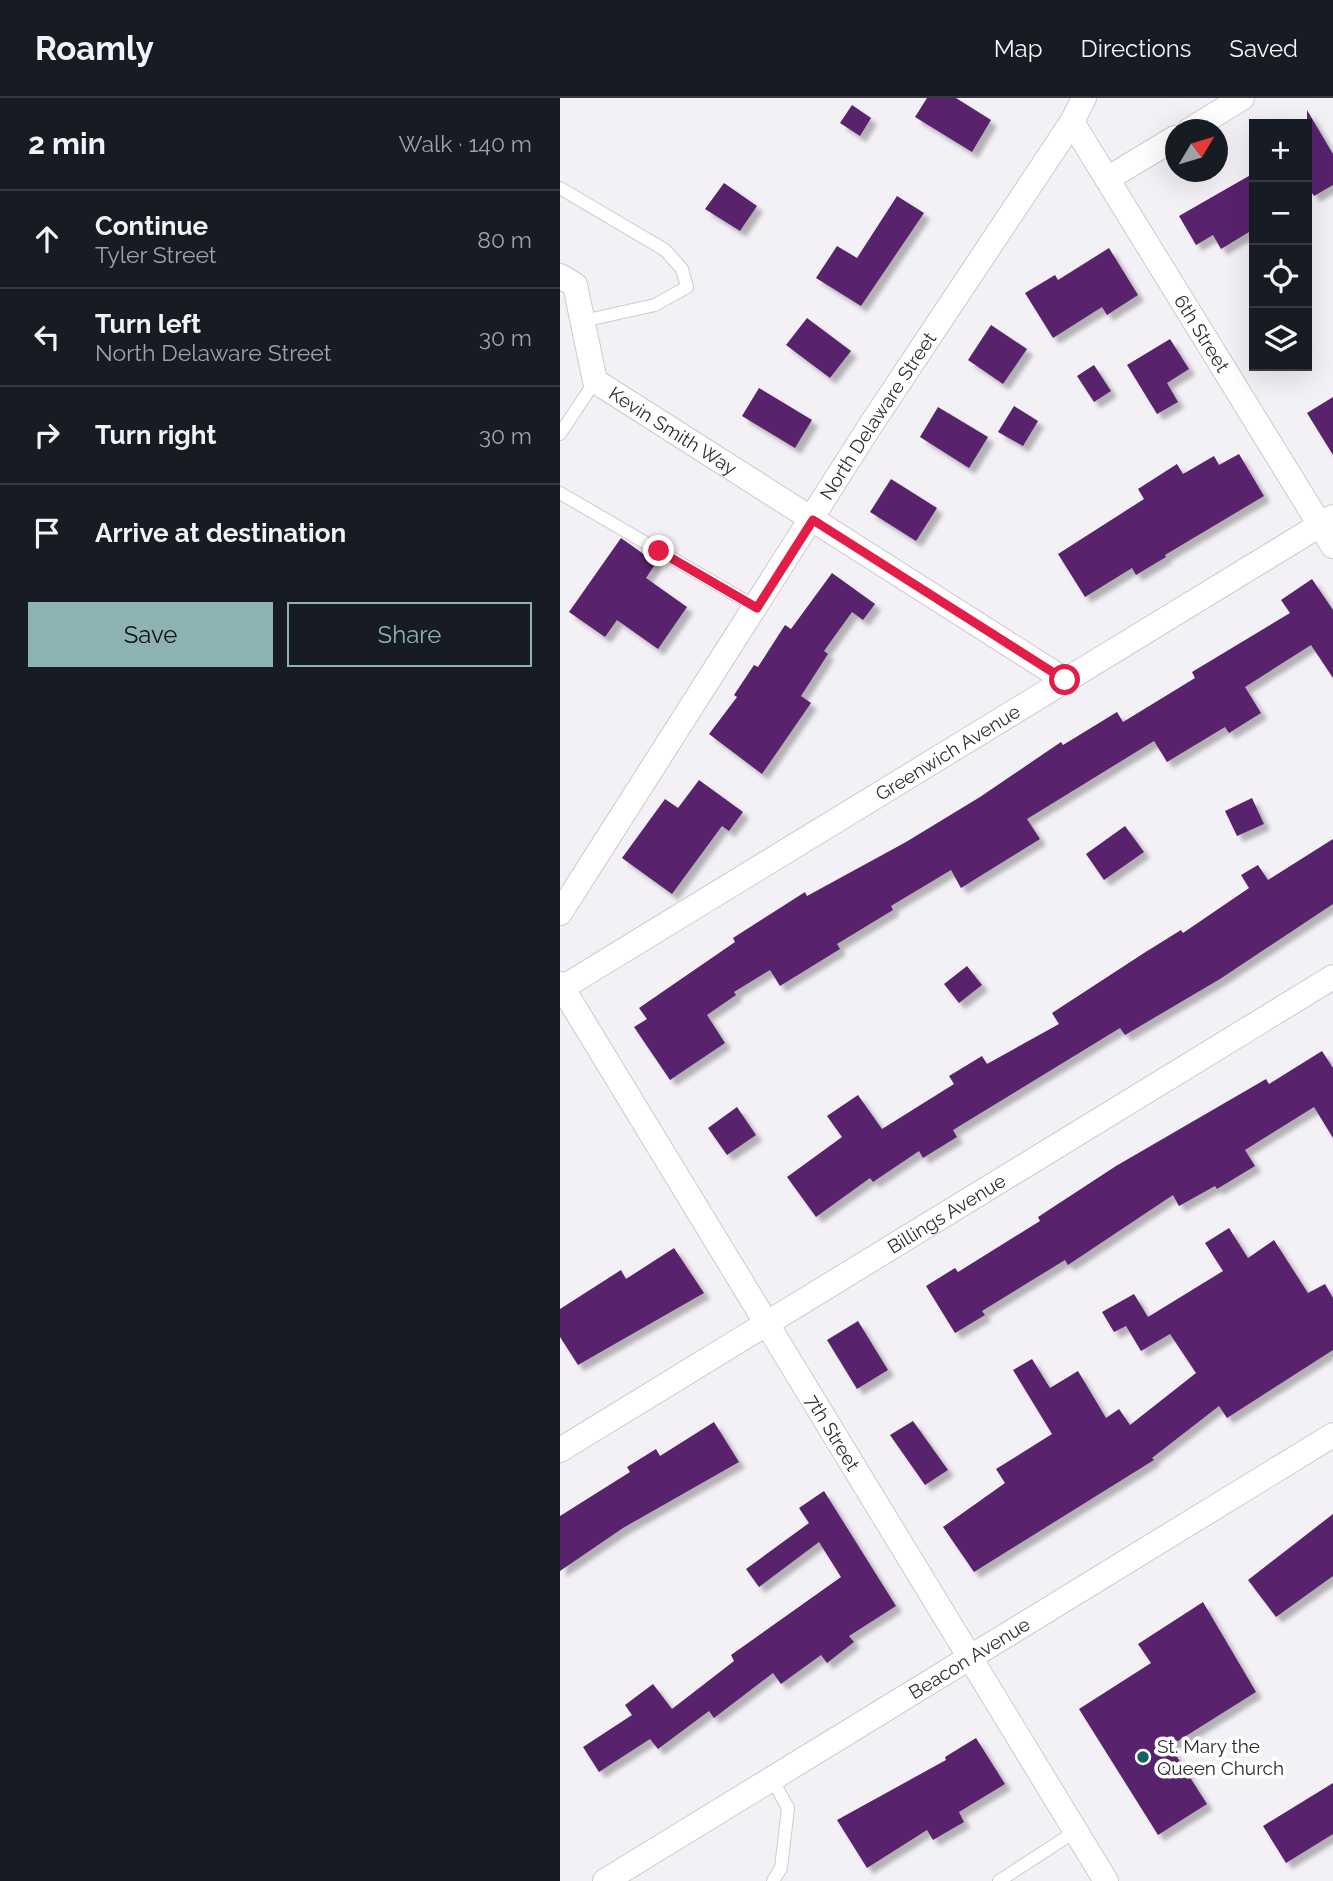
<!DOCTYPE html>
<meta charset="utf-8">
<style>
body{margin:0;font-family:Raleway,sans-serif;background:#242831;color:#f1f3f6}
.controls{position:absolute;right:21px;top:21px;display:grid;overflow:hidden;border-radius:0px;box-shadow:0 7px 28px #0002}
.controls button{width:63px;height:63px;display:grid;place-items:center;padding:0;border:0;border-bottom:2px solid #363941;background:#171b24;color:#f1f3f6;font:35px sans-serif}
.compass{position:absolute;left:605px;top:21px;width:63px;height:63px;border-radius:50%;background:#171b24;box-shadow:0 7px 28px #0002;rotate:52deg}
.stop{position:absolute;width:21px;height:21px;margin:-16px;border:5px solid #e11d48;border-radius:50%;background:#fff}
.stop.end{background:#e11d48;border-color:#fff;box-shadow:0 2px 7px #0008}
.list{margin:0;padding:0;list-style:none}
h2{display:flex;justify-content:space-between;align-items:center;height:91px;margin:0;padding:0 28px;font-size:30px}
h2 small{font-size:23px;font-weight:400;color:#9ea1a6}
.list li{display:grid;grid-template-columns:46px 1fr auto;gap:21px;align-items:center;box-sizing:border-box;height:98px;padding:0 28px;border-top:2px solid #363941}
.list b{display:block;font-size:26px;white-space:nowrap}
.list p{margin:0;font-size:23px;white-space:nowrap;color:#9ea1a6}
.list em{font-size:23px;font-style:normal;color:#9ea1a6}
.actions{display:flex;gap:14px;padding:21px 28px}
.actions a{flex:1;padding:16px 0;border:2px solid #8db2b2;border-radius:0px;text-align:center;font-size:24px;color:#8db2b2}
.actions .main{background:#8db2b2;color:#111}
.icon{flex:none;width:38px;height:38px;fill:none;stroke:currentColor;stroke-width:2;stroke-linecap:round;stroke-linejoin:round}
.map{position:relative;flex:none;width:773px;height:1783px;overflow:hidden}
header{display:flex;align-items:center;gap:42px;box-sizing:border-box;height:98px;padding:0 35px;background:#171b24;border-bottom:2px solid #363941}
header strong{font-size:33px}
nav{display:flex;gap:38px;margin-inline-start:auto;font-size:24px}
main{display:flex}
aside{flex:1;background:#171b24}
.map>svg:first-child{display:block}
.building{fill:#59236c;filter:url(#shadow)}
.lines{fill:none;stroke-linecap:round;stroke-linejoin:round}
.service-casing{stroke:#cdcace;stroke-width:14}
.minor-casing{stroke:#cdcace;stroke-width:26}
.service{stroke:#fff;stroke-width:12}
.minor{stroke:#fff;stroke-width:24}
.route{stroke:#e11d48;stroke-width:9}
.poi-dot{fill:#136260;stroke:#fff;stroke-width:2.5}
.labels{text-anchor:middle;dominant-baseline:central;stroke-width:7;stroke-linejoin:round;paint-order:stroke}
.street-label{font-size:19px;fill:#2e2d2e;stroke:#fff}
.poi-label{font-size:19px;fill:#2e2d2e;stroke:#fff;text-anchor:start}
</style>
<header>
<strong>Roamly</strong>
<nav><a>Map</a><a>Directions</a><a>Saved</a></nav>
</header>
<main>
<aside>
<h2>2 min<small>Walk · 140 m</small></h2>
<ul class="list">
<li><svg class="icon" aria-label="ahead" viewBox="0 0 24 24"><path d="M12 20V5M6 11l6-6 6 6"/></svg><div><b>Continue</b><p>Tyler Street</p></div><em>80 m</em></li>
<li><svg class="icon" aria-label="left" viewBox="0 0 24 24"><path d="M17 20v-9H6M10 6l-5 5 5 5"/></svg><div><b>Turn left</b><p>North Delaware Street</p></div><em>30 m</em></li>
<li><svg class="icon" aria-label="right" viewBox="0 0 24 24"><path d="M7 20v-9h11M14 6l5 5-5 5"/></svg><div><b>Turn right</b></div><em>30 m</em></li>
<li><svg class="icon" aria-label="arrive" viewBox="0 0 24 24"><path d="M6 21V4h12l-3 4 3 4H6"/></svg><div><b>Arrive at destination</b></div></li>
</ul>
<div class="actions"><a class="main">Save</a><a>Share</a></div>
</aside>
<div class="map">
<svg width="773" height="1783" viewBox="0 0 773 1783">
<defs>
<filter id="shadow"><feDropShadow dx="6" dy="6" stdDeviation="2" flood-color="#0004"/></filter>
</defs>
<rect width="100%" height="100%" fill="#f4f1f6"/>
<g class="building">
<path d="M367,0H396L431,22L412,54L355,19Z"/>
<path d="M292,7L311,20L300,38L280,25Z"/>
<path d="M747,12L773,56V87L754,98L747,87Z"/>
<path d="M694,75V131L661,151L653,137L636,147L619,118Z"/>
<path d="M164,85L197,108L180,133L145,111Z"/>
<path d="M337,98L364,115L301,208L256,180L277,148L297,160Z"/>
<path d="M549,150L578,197L547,217L542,209L493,240L465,195L495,177L498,182Z"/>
<path d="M247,220L291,253L270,280L226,247Z"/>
<path d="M431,227L467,251L443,286L408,262Z"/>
<path d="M610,241L629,271L607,285L618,304L597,316L567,267Z"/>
<path d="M534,267L551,293L534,304L517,278Z"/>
<path d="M199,290L252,322L235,350L182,318Z"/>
<path d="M773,299V357L747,315Z"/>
<path d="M454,308L478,323L463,348L438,334Z"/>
<path d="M378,309L428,339L409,370L360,339Z"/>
<path d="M679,356L704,398L605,457L606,459L576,477L572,470L525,499L498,456L584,401L578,391L617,366L623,376L654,358L659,367Z"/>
<path d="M331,381L377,410L356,443L310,414Z"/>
<path d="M61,440L96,465L86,480L127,509L98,551L57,522L45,539L9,514Z"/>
<path d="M272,475L315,506L303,522L292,514L264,553L268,556L241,598L251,605L202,676L149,636L177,599L174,597L194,567L198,569L225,527L231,531Z"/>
<path d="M752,481L773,512V580L751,547L685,589L701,615L669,635L665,629L607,664L594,643L467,721L480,741L401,790L391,772L331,808L333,812L277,846L280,851L220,888L210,872L174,894L176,897L147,917L165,945L110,982L74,929L87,921L79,910L175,844L173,840L245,794L247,798L346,744L420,699L501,644L503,647L557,614L563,624L635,580L632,574L730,515L721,502Z"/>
<path d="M139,682L183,714L169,733L162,728L112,796L62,760L105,701L118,710Z"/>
<path d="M692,700L704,726L677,738L665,713Z"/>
<path d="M565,728L584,754L544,782L526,756Z"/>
<path d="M773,741V806L660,881L565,937L560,930L393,1032L397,1039L363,1060L359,1053L313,1084L310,1080L256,1119L227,1079L282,1039L267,1018L298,997L322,1031L394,986L389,978L422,958L427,966L499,926L492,915L584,855L621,832L623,835L689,790L681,777L698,767L708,782Z"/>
<path d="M407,868L422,887L399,905L384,886Z"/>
<path d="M762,953L773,970V1040L754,1009L685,1052L695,1068L657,1091L655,1088L619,1108L613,1097L508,1167L505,1162L422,1213L425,1217L395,1235L366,1188L395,1170L398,1174L480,1123L478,1119L556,1068L706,981L709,986Z"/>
<path d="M177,1009L196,1037L167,1057L148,1030Z"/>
<path d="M669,1130L688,1160L714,1142L748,1195L765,1186L773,1200V1252L667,1320L659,1308L592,1360L594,1362L414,1474L383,1429L445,1385L436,1371L492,1336L453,1272L472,1261L490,1290L518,1273L546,1320L559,1311L570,1327L636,1275L610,1236L581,1253L566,1228L554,1234L542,1214L574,1196L588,1219L663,1173L645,1145Z"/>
<path d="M114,1150L144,1195L18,1267L0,1239V1211L61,1172L66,1181Z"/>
<path d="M298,1223L328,1272L297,1291L267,1242Z"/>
<path d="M353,1323L388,1372L365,1387L330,1337Z"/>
<path d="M154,1324L179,1364L63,1430L0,1473V1418L70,1374L67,1369L96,1351L100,1358Z"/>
<path d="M264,1393L336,1508L289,1538L294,1544L267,1565L261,1557L221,1586L213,1575L154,1620L149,1613L98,1651L90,1641L39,1674L23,1649L72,1617L65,1607L93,1586L112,1611L174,1563L171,1557L281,1479L259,1444L199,1489L186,1471L249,1425L239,1410Z"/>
<path d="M773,1416V1478L716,1519L688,1482Z"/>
<path d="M643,1504L696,1594L610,1648L647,1706L598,1737L519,1611L591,1565L578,1546Z"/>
<path d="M416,1640L445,1686L399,1714L404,1724L373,1742L367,1732L307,1770L277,1722L386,1662L385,1659Z"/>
<path d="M773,1685V1736L726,1765L703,1728Z"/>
</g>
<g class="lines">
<g class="service-casing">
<g id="service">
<path d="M0,90L105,152L122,171L127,189L95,207L23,223"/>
<path d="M0,336L35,283"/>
<path d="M0,395L196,509"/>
<path d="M212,1681L228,1710L221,1770L213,1783"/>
<path d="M439,1783L516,1733"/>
</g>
</g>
<g class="minor-casing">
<g id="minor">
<path id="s1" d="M512,24L773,448"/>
<path d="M630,32L682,0"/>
<path d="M547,81L615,40"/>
<path id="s2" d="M0,178L15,187L35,283L505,582"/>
<path id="s3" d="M0,815L310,328L512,24L524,0"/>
<path id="s4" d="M0,886L546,1783"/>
<path id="s5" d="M2,890L773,419"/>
<path id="s6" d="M0,1352L773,879"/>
<path id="s7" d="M45,1783L773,1337"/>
</g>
</g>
<use href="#service" class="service"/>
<use href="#minor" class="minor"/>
</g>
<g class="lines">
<path class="route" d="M99,453L197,510L253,422L505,582"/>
</g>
<circle class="poi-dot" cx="583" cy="1659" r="7"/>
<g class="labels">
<g class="street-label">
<text stroke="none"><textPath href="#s1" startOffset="248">6th Street</textPath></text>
<text stroke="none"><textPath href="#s3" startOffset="590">North Delaware Street</textPath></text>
<text stroke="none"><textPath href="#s2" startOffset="208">Kevin Smith Way</textPath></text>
<text stroke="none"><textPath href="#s5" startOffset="452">Greenwich Avenue</textPath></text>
<text stroke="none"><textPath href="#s6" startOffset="453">Billings Avenue</textPath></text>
<text stroke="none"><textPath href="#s4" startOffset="525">7th Street</textPath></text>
<text stroke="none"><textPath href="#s7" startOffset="427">Beacon Avenue</textPath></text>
</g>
<g class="poi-label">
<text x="597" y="1648">St. Mary the<tspan x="597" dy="22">Queen Church</tspan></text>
</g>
</g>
</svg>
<div class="controls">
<button>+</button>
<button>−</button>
<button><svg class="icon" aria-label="locate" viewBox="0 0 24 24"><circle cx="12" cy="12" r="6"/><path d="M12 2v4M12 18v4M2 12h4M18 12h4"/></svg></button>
<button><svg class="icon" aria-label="layers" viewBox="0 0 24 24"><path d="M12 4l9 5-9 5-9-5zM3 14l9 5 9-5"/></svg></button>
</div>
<svg class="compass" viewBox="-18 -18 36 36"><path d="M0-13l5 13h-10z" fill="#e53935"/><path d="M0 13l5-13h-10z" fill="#9ea1a6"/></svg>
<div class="stop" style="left:505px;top:582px"></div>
<div class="stop end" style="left:99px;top:453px"></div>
</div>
</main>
